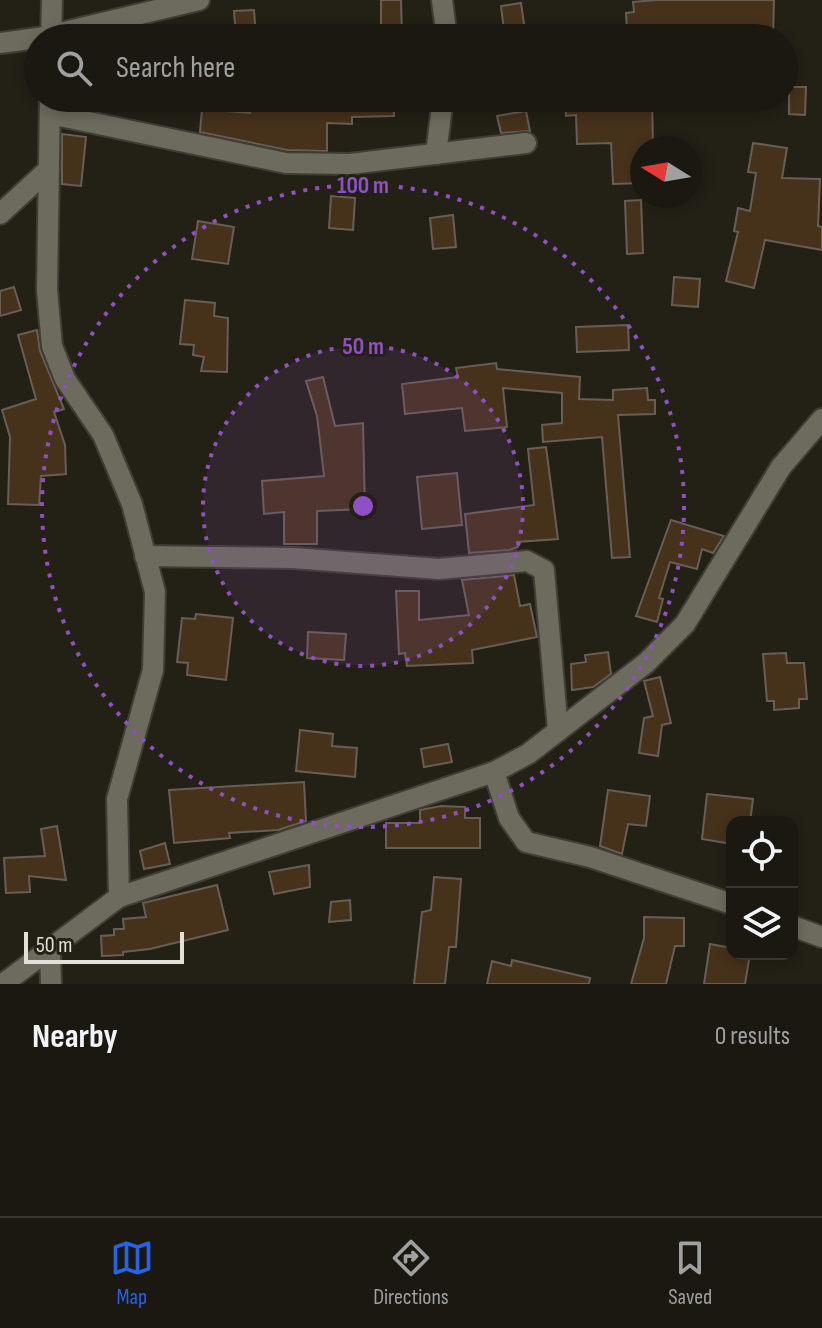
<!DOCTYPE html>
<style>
body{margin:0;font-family:"Sofia Sans Condensed",sans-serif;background:#232119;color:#f1f3f6}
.controls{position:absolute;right:24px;bottom:24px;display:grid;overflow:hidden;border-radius:16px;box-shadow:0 4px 12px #0003}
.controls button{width:72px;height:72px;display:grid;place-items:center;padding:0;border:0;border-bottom:2px solid #383730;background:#1a1810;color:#f1f3f6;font:40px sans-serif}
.compass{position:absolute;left:630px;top:136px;width:72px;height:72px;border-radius:50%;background:#1a1810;box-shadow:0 4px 12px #0003;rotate:281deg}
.scale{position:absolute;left:24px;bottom:20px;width:160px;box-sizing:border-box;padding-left:8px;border:4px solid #e2e0d9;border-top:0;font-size:22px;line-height:28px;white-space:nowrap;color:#e2e0d9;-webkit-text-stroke:6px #232016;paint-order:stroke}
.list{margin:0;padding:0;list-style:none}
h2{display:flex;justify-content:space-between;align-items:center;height:104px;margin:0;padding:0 32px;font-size:34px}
h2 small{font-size:26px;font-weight:400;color:#9fa09f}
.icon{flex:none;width:44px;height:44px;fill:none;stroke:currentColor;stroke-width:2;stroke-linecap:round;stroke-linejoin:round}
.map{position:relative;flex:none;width:822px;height:984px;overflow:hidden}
.search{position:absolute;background:#1a1810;box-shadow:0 4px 12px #0003;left:24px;right:24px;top:24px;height:88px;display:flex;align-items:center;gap:20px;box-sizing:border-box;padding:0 28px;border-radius:44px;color:#9fa09f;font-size:30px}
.sheet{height:232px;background:#1a1810}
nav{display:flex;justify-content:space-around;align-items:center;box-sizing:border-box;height:112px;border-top:2px solid #383730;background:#1a1810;font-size:22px;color:#9fa09f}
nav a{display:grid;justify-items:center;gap:4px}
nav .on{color:#2563eb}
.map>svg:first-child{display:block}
.building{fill:#46311b;stroke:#675e55;stroke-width:2}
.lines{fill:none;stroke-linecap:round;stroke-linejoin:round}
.minor-casing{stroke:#3f3d36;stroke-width:24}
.minor{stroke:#6d6a5e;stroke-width:20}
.ring{fill:none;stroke:#9050c4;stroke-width:4;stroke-dasharray:4 8}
.centre{fill:#9050c4;stroke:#232016;stroke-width:4}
.ring-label{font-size:24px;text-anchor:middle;font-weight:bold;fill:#9050c4;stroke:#232016;stroke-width:6;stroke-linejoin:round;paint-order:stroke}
</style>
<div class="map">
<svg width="822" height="984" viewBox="0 0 822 984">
<rect width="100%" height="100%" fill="#232016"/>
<g class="building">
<path d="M381,0H401L402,38H381Z"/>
<path d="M656,0H774L773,38H664V25L627,30L626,13L634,12L633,2Z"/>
<path d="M521,3L526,38H505L501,6Z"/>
<path d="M254,10L256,38H236L234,11Z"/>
<path d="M789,87H806L805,115L789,114Z"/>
<path d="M262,98H394V116L352,117V124L327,123V151L287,150L200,132L202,109L250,113L251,101L262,102Z"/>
<path d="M565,98H652L653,148H642V183L613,184L611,143L577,144L576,115L566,116Z"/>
<path d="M526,111L530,131L501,133L497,116Z"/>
<path d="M62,134L86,137L81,186L62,184Z"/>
<path d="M753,143L787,148L782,178L820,179L818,226L822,227V250L765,240L754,288L726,281L738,232L734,231L738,208L750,211L756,173L748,172Z"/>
<path d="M331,196L355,198L353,230L329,228Z"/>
<path d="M641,200L643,253L627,254L625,201Z"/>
<path d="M453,215L456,247L433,249L430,218Z"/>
<path d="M198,221L234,227L228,264L192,259Z"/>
<path d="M674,277L700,279L698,307L672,305Z"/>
<path d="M14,287L21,310L0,316V291Z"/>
<path d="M185,300L215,303L214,316L228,318L227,372L201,371L204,357L193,355L194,345L180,344Z"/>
<path d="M628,325L629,350L577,352L576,327Z"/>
<path d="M37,330L40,351L64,409L54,412L65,445L66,474L41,476L39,505L8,504L10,437L2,410L36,399L18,335Z"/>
<path d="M496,363L497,369L580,377L579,399L613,400V390L647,388L648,400H655V414L618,415L630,557L612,558L602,437L543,442L542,425L562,423V393L503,388L507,427L465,431L462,408L405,414L402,384L458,377L456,368Z"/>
<path d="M323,377L335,426L363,423L365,509L317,511V544H284V512L264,514L262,481L324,476L317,416L306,381Z"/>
<path d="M546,447L558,539L517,542L518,547L509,550L469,553L465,514L534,505L528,449Z"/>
<path d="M457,473L462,525L422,529L417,477Z"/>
<path d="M671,520L724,536L713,553L702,549L697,569L670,562L659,598L663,599L657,622L636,616Z"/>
<path d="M514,575L520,606L530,604L537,637L472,650L473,663L407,666L405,653L399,654L396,591H419V620L469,615L462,580Z"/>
<path d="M196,614L233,618L226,680L187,675L188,663L177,662L182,618L195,619Z"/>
<path d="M308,632L346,634L344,660L307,658Z"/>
<path d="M608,652L611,674L593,687L572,690L571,664L586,662L585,655Z"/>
<path d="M786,653L787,663H804L807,699H799V708L774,710V701H767L763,654Z"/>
<path d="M660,677L671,723L662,725L658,756L639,753L644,718L653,716L644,681Z"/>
<path d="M300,730L333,734L332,746L357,748L355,777L296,771Z"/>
<path d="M448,744L452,762L424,767L421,749Z"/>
<path d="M304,782L306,821L278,830L229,833L230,838L174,843L169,790Z"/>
<path d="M608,790L650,796L646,826L628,824L622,854L600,846Z"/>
<path d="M707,794L753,799L750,822H732V844L702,839Z"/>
<path d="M441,806L465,807V818H480V848H386V823H420V810Z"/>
<path d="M57,826L66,880L29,876L30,892L6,893L4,858L45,856L41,829Z"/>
<path d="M165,843L170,864L144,869L140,851Z"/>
<path d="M309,865L310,887L274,894L269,872Z"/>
<path d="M434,877L461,879L456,947H449L445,984H414L422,912L431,910Z"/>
<path d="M217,885L228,930L150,949L123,952V955L102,956L101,936L114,935V929H124L123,919L146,917L143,903Z"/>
<path d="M350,900L351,920L329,922L331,902Z"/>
<path d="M644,917L684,918V946H675L666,984H631L644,938Z"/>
<path d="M710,944L732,948V954H750L745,984H704Z"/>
<path d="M512,960L590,978L589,984H487L492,961L511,966Z"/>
</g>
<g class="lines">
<g class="minor-casing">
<g id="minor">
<path d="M442,0L447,38"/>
<path d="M39,38L199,0"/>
<path d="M51,38L52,0"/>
<path d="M0,43L38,38"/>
<path d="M50,98L47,290L52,346L65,379L103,435L132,504L155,592L153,670L117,799L119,897"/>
<path d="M50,114L286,163L350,164L526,143"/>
<path d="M436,154L443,98"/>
<path d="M0,214L49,169"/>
<path d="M145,556L293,558L439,569L527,561L544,570L558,731"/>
<path d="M494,772L509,818L526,842L590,857L732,904"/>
<path d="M792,926L822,937"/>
<path d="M50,949L51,984"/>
<path d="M3,984L119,897L494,772L528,754L646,663L685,624L781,467L822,419"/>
</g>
</g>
<use href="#minor" class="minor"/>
</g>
<circle cx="363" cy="506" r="160" fill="#9050c4" fill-opacity=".12"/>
<g class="ring">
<circle cx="363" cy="506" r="160"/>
<circle cx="363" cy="506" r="321"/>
</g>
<circle cx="363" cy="506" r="12" class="centre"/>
<g class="ring-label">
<text x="363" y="193">100 m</text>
<text x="363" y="354">50 m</text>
</g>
</svg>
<div class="controls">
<button><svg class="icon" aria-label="locate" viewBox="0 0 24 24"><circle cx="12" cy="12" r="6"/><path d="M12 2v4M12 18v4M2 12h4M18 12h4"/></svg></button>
<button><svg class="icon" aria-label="layers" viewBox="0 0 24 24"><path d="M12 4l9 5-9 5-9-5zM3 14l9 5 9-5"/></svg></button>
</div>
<svg class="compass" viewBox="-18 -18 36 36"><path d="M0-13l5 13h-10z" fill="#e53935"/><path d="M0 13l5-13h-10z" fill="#9fa09f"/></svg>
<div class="scale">50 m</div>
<div class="search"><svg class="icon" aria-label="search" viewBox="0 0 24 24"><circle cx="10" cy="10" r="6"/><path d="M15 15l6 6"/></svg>Search here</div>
</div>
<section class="sheet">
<h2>Nearby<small>0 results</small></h2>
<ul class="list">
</ul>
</section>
<nav>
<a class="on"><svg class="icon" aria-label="map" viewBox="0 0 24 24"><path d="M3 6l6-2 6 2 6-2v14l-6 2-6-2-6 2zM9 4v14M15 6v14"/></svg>Map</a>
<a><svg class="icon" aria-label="directions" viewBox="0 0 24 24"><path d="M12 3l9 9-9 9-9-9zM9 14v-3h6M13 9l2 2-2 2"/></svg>Directions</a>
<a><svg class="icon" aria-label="saved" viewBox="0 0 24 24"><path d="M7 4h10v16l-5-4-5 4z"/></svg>Saved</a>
</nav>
